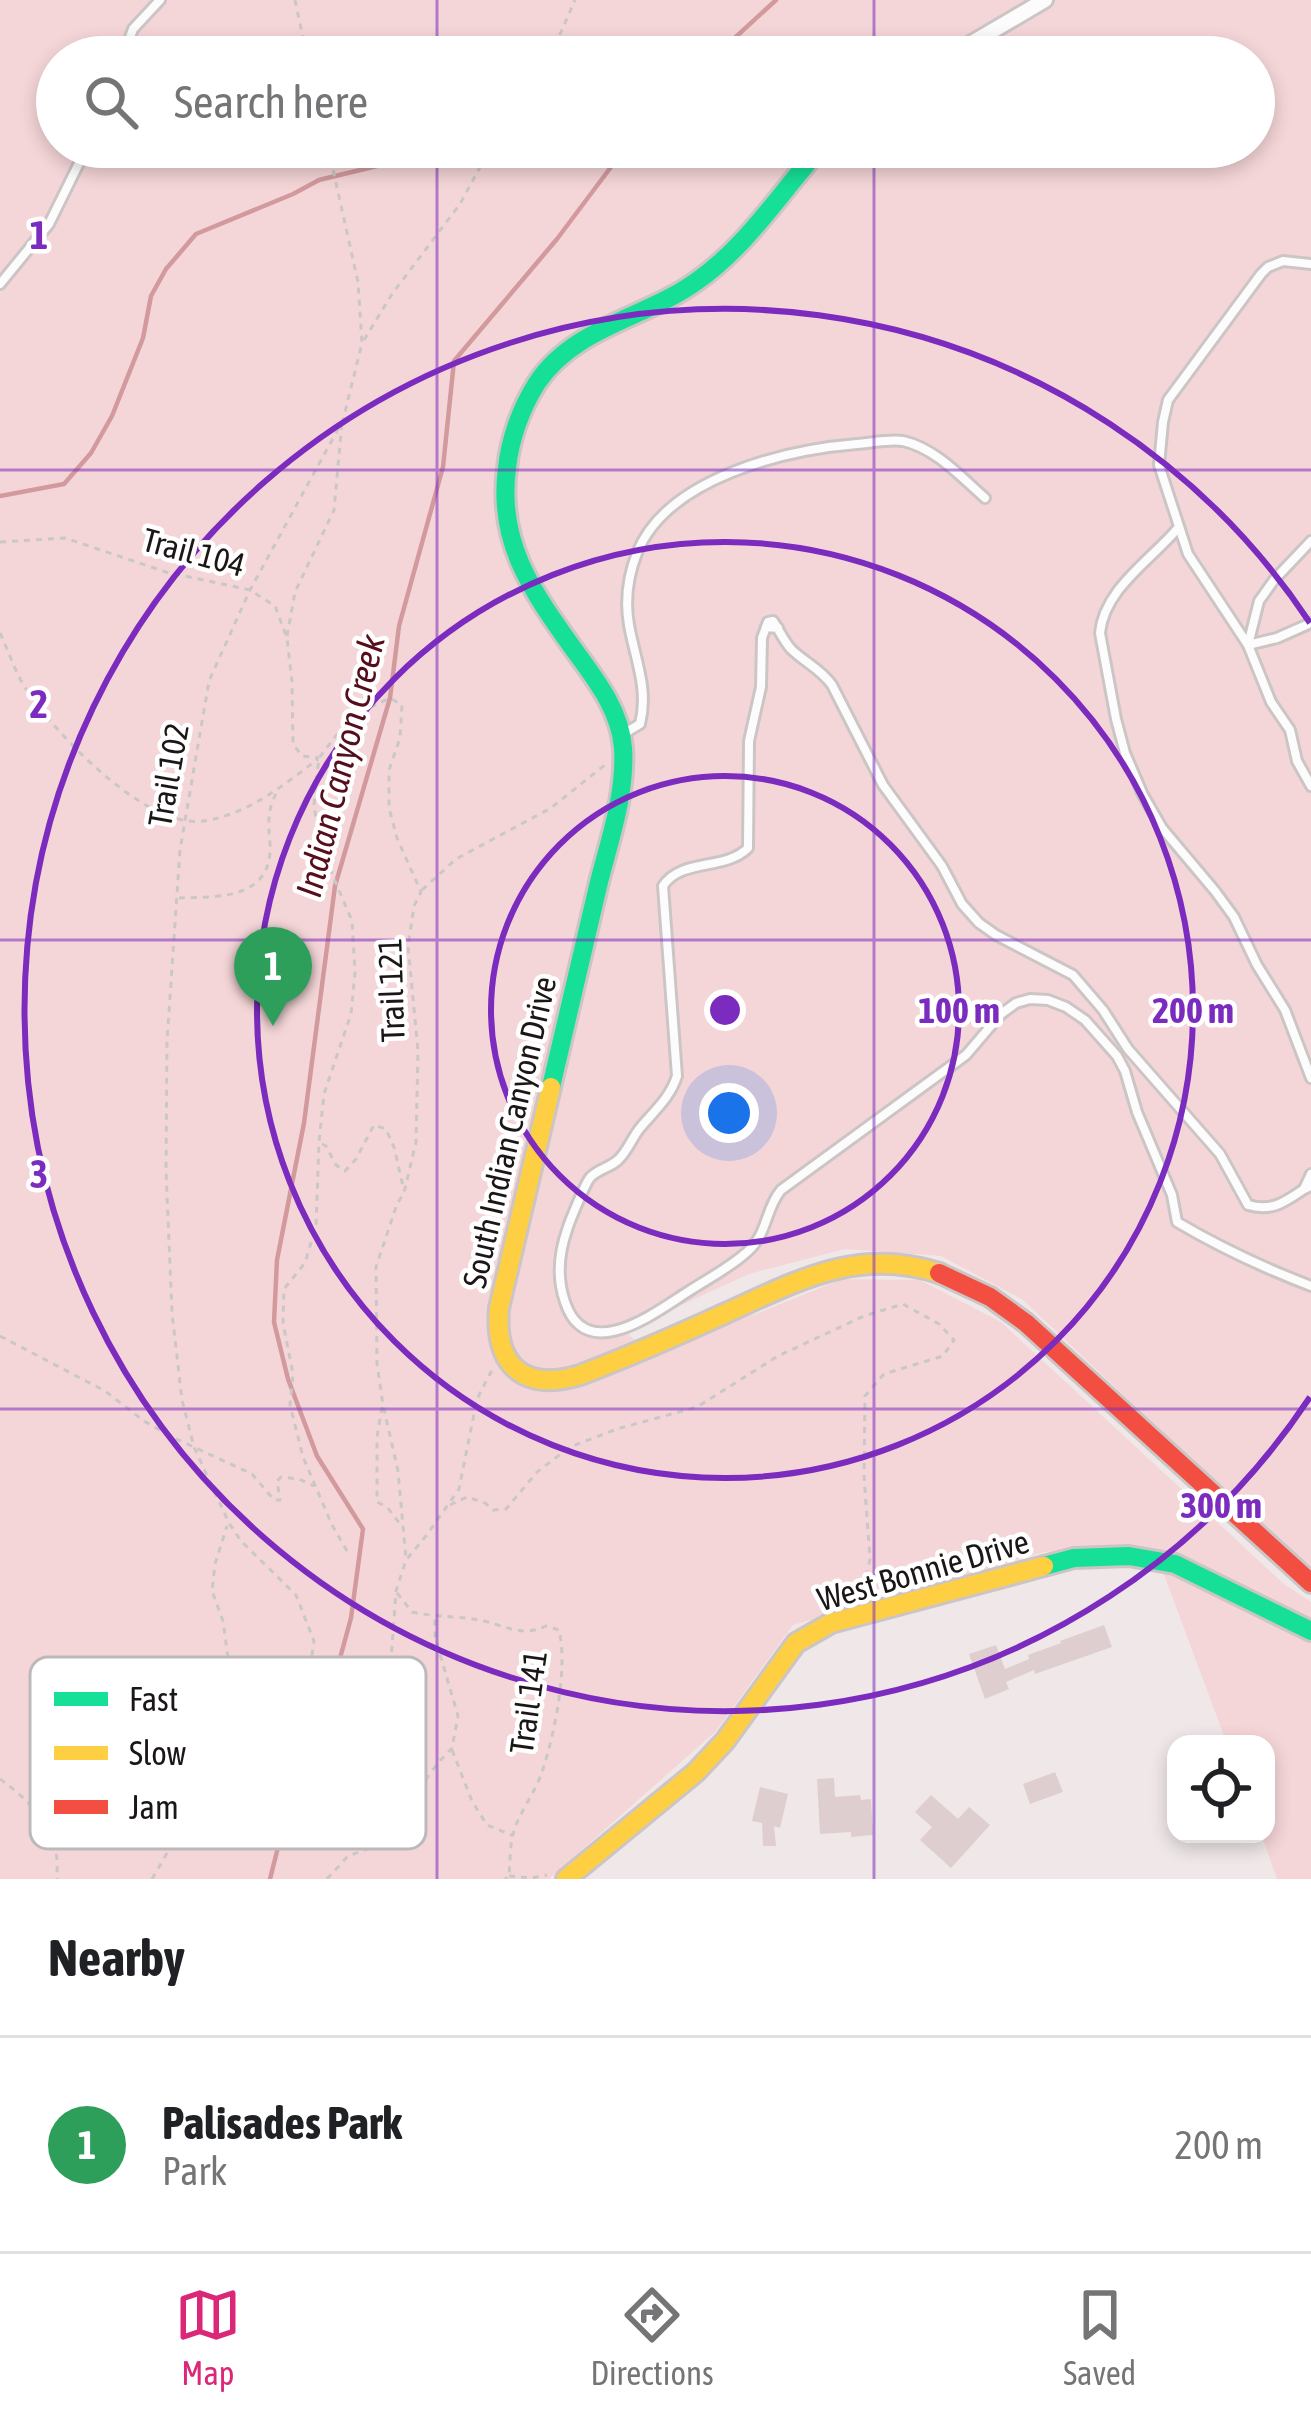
<!DOCTYPE html>
<style>
body{margin:0;font-family:"Asap Condensed",sans-serif;background:#f6f6f6;color:#202124}
.controls{position:absolute;right:36px;bottom:36px;display:grid;overflow:hidden;border-radius:24px;box-shadow:0 6px 18px #0003}
.controls button{width:108px;height:108px;display:grid;place-items:center;padding:0;border:0;border-bottom:3px solid #e0e0e0;background:#fff;color:#202124;font:60px sans-serif}
.you{position:absolute;left:729px;top:1113px;width:42px;height:42px;margin:-30px;border:9px solid #fff;border-radius:50%;background:#1a73e8;box-shadow:0 0 0 18px #1a73e833}
.badge{display:grid;place-items:center;width:78px;height:78px;border-radius:50%;background:#db2777;color:#fff;font-size:39px;font-weight:700}
.pin{position:absolute;translate:-50% -99px;filter:drop-shadow(0 3px 6px #0008)}
.pin::after{content:'';position:absolute;top:63px;width:42px;height:36px;background:inherit;clip-path:polygon(0 0,100% 0,50% 100%)}
.list{margin:0;padding:0;list-style:none}
h2{display:flex;justify-content:space-between;align-items:center;height:156px;margin:0;padding:0 48px;font-size:51px}
h2 small{font-size:39px;font-weight:400;color:#757577}
.list li{display:grid;grid-template-columns:78px 1fr auto;gap:36px;align-items:center;box-sizing:border-box;height:216px;padding:0 48px;border-top:3px solid #e0e0e0}
.list b{display:block;font-size:45px;white-space:nowrap}
.list p{margin:0;font-size:39px;white-space:nowrap;color:#757577}
.list em{font-size:39px;font-style:normal;color:#757577}
.icon{flex:none;width:66px;height:66px;fill:none;stroke:currentColor;stroke-width:2;stroke-linecap:round;stroke-linejoin:round}
.map{position:relative;flex:none;width:1311px;height:1879px;overflow:hidden}
.search{position:absolute;background:#fff;box-shadow:0 6px 18px #0003;left:36px;right:36px;top:36px;height:132px;display:flex;align-items:center;gap:30px;box-sizing:border-box;padding:0 42px;border-radius:66px;color:#757577;font-size:45px}
.sheet{height:372px;background:#fff}
nav{display:flex;justify-content:space-around;align-items:center;box-sizing:border-box;height:168px;border-top:3px solid #e0e0e0;background:#fff;font-size:33px;color:#757577}
nav a{display:grid;justify-items:center;gap:6px}
nav .on{color:#db2777}
.map>svg:first-child{display:block}
.green{fill:#f5d6d8;fill-rule:evenodd}
.lines{fill:none;stroke-linecap:round;stroke-linejoin:round}
.stream{stroke:#d39a9e;stroke-width:4.5}
.building{fill:#dfced0}
.lane-casing{stroke:#ccc5c5;stroke-width:14}
.street-casing{stroke:#ccc5c5;stroke-width:20}
.fast-casing{stroke:#ccc5c5;stroke-width:24}
.slow-casing{stroke:#ccc5c5;stroke-width:24}
.jam-casing{stroke:#ccc5c5;stroke-width:24}
.path{stroke:#cac7c7;stroke-width:3;stroke-dasharray:6 6;stroke-linecap:butt}
.lane{stroke:#fdfcfc;stroke-width:8}
.street{stroke:#fdfcfc;stroke-width:14}
.fast{stroke:#16e098;stroke-width:18}
.slow{stroke:#ffcf43;stroke-width:18}
.jam{stroke:#f24e42;stroke-width:18}
.grid{fill:none;stroke:#7b2cbf;stroke-width:3;stroke-opacity:0.55}
.ring{fill:none;stroke:#7b2cbf;stroke-width:6}
.labels{text-anchor:middle;dominant-baseline:central;stroke-width:9;stroke-linejoin:round;paint-order:stroke}
.street-label{font-size:33px;fill:#1c1717;stroke:#fff}
.water-label{font-size:36px;font-style:italic;fill:#560e1c;stroke:#fff}
.key{fill:#fff;stroke:#bbb9b9;stroke-width:3}
.key-label{font-size:33px;fill:#1c1717}
.grid-label{font-size:39px;text-anchor:middle;font-weight:bold;fill:#7b2cbf;stroke:#fff;stroke-width:9;stroke-linejoin:round;paint-order:stroke}
.centre{fill:#7b2cbf;stroke:#fff;stroke-width:6}
.ring-label{font-size:36px;text-anchor:middle;font-weight:bold;fill:#7b2cbf;stroke:#fff;stroke-width:9;stroke-linejoin:round;paint-order:stroke}
</style>
<div class="map">
<svg width="1311" height="1879" viewBox="0 0 1311 1879">
<rect width="100%" height="100%" fill="#f0e8e8"/>
<path class="green" d="M0,0H1311V1573L1023,1300L941,1256L845,1249L749,1274L625,1331L637,1342L756,1314L842,1279L920,1280L1001,1322L1284,1584L1311,1602V1879H1277L1261,1834H1266V1744H1227L1154,1548L1044,1552L793,1625L716,1731L549,1879H0ZM57,57H1254V147H57Z"/>
<g class="lines">
<g class="stream">
<path d="M575,40L704,57"/>
<path d="M532,57L549,44"/>
<path d="M714,57L776,0"/>
<path d="M0,496L64,484L91,453L112,416L143,338L151,296L166,269L196,234L293,194L319,180L414,157L432,147"/>
<path d="M322,1724L351,1618L363,1529L317,1456L288,1379L274,1322L277,1260L304,1123L335,886L390,698L399,626L443,467L454,361L557,239L626,147"/>
<path d="M270,1879L296,1776L295,1746"/>
</g>
</g>
<g class="building">
<path d="M1104,1625L1112,1647L1035,1674L1034,1670L1006,1682L1009,1689L985,1699L969,1654L996,1645L1005,1669L1029,1659L1028,1655L1061,1643L1060,1641Z"/>
<path d="M1055,1772L1063,1792L1030,1804L1023,1784Z"/>
<path d="M834,1778L835,1797L860,1795L861,1800L871,1799L873,1835L851,1837V1832L820,1834L817,1779Z"/>
<path d="M760,1787L788,1794L780,1828L774,1826L776,1846H763L762,1823L752,1821Z"/>
<path d="M931,1795L958,1819L969,1807L990,1825L951,1868L920,1840L932,1827L915,1812Z"/>
</g>
<g class="lines">
<g class="lane-casing">
<g id="lane">
<path d="M123,57L133,29L160,0"/>
<path d="M1311,264L1283,261L1268,267L1261,274L1168,400L1163,422L1159,465L1188,554L1248,645L1277,638L1311,623"/>
<path d="M0,284L49,224L87,147"/>
<path d="M1178,528C1151,560 1104,589 1100,633L1116,719L1125,753L1143,795L1162,828L1215,891L1234,917L1257,965L1285,1010L1311,1078"/>
<path d="M1311,541L1274,580L1259,601L1248,645L1271,702L1290,730L1297,761L1311,786"/>
<path d="M766,627L762,638L761,687L749,741L748,848C725,871 681,858 663,886L677,1076C670,1098 654,1111 640,1128C632,1138 628,1150 619,1159C611,1168 596,1169 589,1179C584,1187 570,1220 567,1230C559,1253 557,1279 565,1302C586,1365 653,1314 686,1293C707,1279 728,1269 747,1252C768,1234 765,1209 781,1190L966,1055L1001,1014L1016,1003L1030,999L1048,1000L1066,1007L1085,1020L1117,1056L1125,1071L1137,1112L1172,1195L1177,1222C1221,1248 1264,1268 1311,1286"/>
<path d="M778,628L766,627L768,622L773,621C779,630 784,641 791,649C804,662 821,669 832,685L883,785L942,866L962,904L979,923L996,935L1073,975L1103,1010L1128,1049L1220,1154L1248,1205C1272,1212 1285,1202 1304,1189"/>
<path d="M623,734L640,724C649,689 635,659 629,625C625,602 628,576 637,553C667,478 784,450 857,444C871,443 889,439 903,441C935,448 961,477 985,498"/>
<path d="M1311,1174L1304,1189L1311,1186"/>
</g>
</g>
<g class="street-casing">
<path id="street" d="M948,57L1045,0"/>
</g>
<g class="fast-casing">
<g id="fast">
<path d="M551,1087C567,1019 583,951 599,882C610,839 626,793 623,748C620,710 596,680 575,651C533,592 497,544 507,468C510,439 521,408 537,383C574,327 646,318 697,281C747,246 781,192 821,147"/>
<path d="M1044,1566L1074,1558L1129,1556L1175,1564L1311,1631"/>
</g>
</g>
<g class="slow-casing">
<g id="slow">
<path d="M551,1087L499,1308C494,1366 524,1392 580,1375C630,1356 678,1335 726,1313C799,1280 858,1247 939,1273"/>
<path d="M566,1879L696,1772L725,1741L796,1643L831,1623L1044,1566"/>
</g>
</g>
<g class="jam-casing">
<path id="jam" d="M939,1273L990,1297L1026,1323L1311,1583"/>
</g>
<g class="path">
<path d="M295,0L307,57"/>
<path d="M550,57L575,0"/>
<path d="M328,147L358,282L362,343L343,420L250,590L209,681L180,850L167,1041L166,1171L172,1313L182,1400L194,1447L229,1523L241,1541L296,1595L314,1641L310,1669L299,1694L297,1721L309,1737L350,1740L374,1723L388,1703L396,1591L406,1560L426,1536L459,1489L477,1399L492,1370"/>
<path d="M364,340L392,294L460,204L491,147"/>
<path d="M0,542L65,538L166,572L250,590L275,606L287,638L292,682L293,744L302,756L319,758"/>
<path d="M0,633C9,652 16,675 28,692C58,736 146,829 203,821C247,815 284,785 318,759"/>
<path d="M287,636L295,592L334,510L342,422"/>
<path d="M422,890L456,859L551,808L606,764"/>
<path d="M179,898C220,897 273,899 270,843C268,822 267,807 279,789"/>
<path d="M322,1144L326,1146L336,1165L345,1171L356,1159L374,1125L386,1129L394,1147L404,1191"/>
<path d="M0,1336L105,1391L144,1421L170,1436L252,1474L274,1500H280L277,1481L281,1477L299,1479L314,1486"/>
<path d="M382,1407L377,1437V1502L387,1507L400,1524"/>
<path d="M450,1505L467,1497L485,1503L493,1510L506,1509L537,1472L570,1447L617,1429L697,1407L778,1356L864,1316L903,1304L939,1324L954,1340L943,1356L884,1374L865,1396L864,1476L870,1559L862,1597"/>
<path d="M347,1551L332,1525L303,1457L290,1405L293,1374L283,1323L284,1289L305,1263L316,1226L319,1142L324,1094L351,1014L355,972L352,921L319,843L314,804L319,758L338,733L365,710L390,698L402,705L400,738L389,770V808L397,838L421,892L414,906L408,946L418,1051L416,1142L404,1193L397,1204L376,1267L377,1364L383,1405L398,1471L406,1559"/>
<path d="M397,1593L412,1612C434,1617 458,1616 480,1620C504,1625 522,1638 546,1626L559,1630C568,1667 555,1732 543,1769C536,1793 517,1814 512,1838C510,1850 510,1863 509,1876L505,1879"/>
<path d="M231,1716C253,1707 275,1705 295,1720"/>
<path d="M452,1750L472,1801L487,1825L512,1835"/>
<path d="M0,1779C24,1796 47,1819 55,1849C58,1858 57,1870 57,1879"/>
<path d="M509,1876L531,1878L547,1875"/>
<path d="M152,1879L181,1829L213,1759L224,1726L230,1717L229,1665L223,1621L212,1591L215,1564L227,1526"/>
<path d="M327,1879L348,1856L379,1845L437,1764L452,1748L458,1716L435,1637V1617"/>
</g>
<use href="#lane" class="lane"/>
<use href="#street" class="street"/>
<use href="#fast" class="fast"/>
<use href="#slow" class="slow"/>
<use href="#jam" class="jam"/>
</g>
<path class="grid" d="M437,0V57M874,0V57M437,147V1879M874,147V1879M0,470H1311M0,940H1311M0,1409H1311"/>
<g class="ring">
<circle cx="725" cy="1010" r="234"/>
<circle cx="725" cy="1010" r="468"/>
<path d="M1310 1397A701 701 0 1 1 1310 623"/>
</g>
<g class="labels">
<g class="street-label">
<text transform="translate(194 552) rotate(15)">Trail 104</text>
<text transform="translate(168 775) rotate(-80)">Trail 102</text>
<text transform="translate(391 990) rotate(-92)">Trail 121</text>
<text transform="translate(509 1132) rotate(-77)">South Indian Canyon Drive</text>
<text transform="translate(923 1570) rotate(-16)">West Bonnie Drive</text>
<text transform="translate(528 1702) rotate(-82)">Trail 141</text>
</g>
<g class="water-label">
<text transform="translate(340 766) rotate(-76)">Indian Canyon Creek</text>
</g>
</g>
<rect x="30" y="1657" width="396" height="192" rx="18" class="key"/>
<rect x="54" y="1692" width="54" height="14" fill="#16e098"/>
<rect x="54" y="1746" width="54" height="14" fill="#ffcf43"/>
<rect x="54" y="1800" width="54" height="14" fill="#f24e42"/>
<g class="key-label">
<text x="129" y="1711">Fast</text>
<text x="129" y="1765">Slow</text>
<text x="129" y="1819">Jam</text>
</g>
<g class="grid-label">
<text x="39" y="249">1</text>
<text x="39" y="718">2</text>
<text x="39" y="1188">3</text>
</g>
<circle cx="725" cy="1010" r="18" class="centre"/>
<g class="ring-label">
<text x="959" y="1023">100 m</text>
<text x="1193" y="1023">200 m</text>
<text x="1221" y="1518">300 m</text>
</g>
</svg>
<div class="controls">
<button><svg class="icon" aria-label="locate" viewBox="0 0 24 24"><circle cx="12" cy="12" r="6"/><path d="M12 2v4M12 18v4M2 12h4M18 12h4"/></svg></button>
</div>
<div class="you"></div>
<div class="pin badge" style="left:273px;top:1026px;background:#2e9e5b">1</div>
<div class="search"><svg class="icon" aria-label="search" viewBox="0 0 24 24"><circle cx="10" cy="10" r="6"/><path d="M15 15l6 6"/></svg>Search here</div>
</div>
<section class="sheet">
<h2>Nearby<small></small></h2>
<ul class="list">
<li><span class="badge" style="background:#2e9e5b">1</span><div><b>Palisades Park</b><p>Park</p></div><em>200 m</em></li>
</ul>
</section>
<nav>
<a class="on"><svg class="icon" aria-label="map" viewBox="0 0 24 24"><path d="M3 6l6-2 6 2 6-2v14l-6 2-6-2-6 2zM9 4v14M15 6v14"/></svg>Map</a>
<a><svg class="icon" aria-label="directions" viewBox="0 0 24 24"><path d="M12 3l9 9-9 9-9-9zM9 14v-3h6M13 9l2 2-2 2"/></svg>Directions</a>
<a><svg class="icon" aria-label="saved" viewBox="0 0 24 24"><path d="M7 4h10v16l-5-4-5 4z"/></svg>Saved</a>
</nav>
